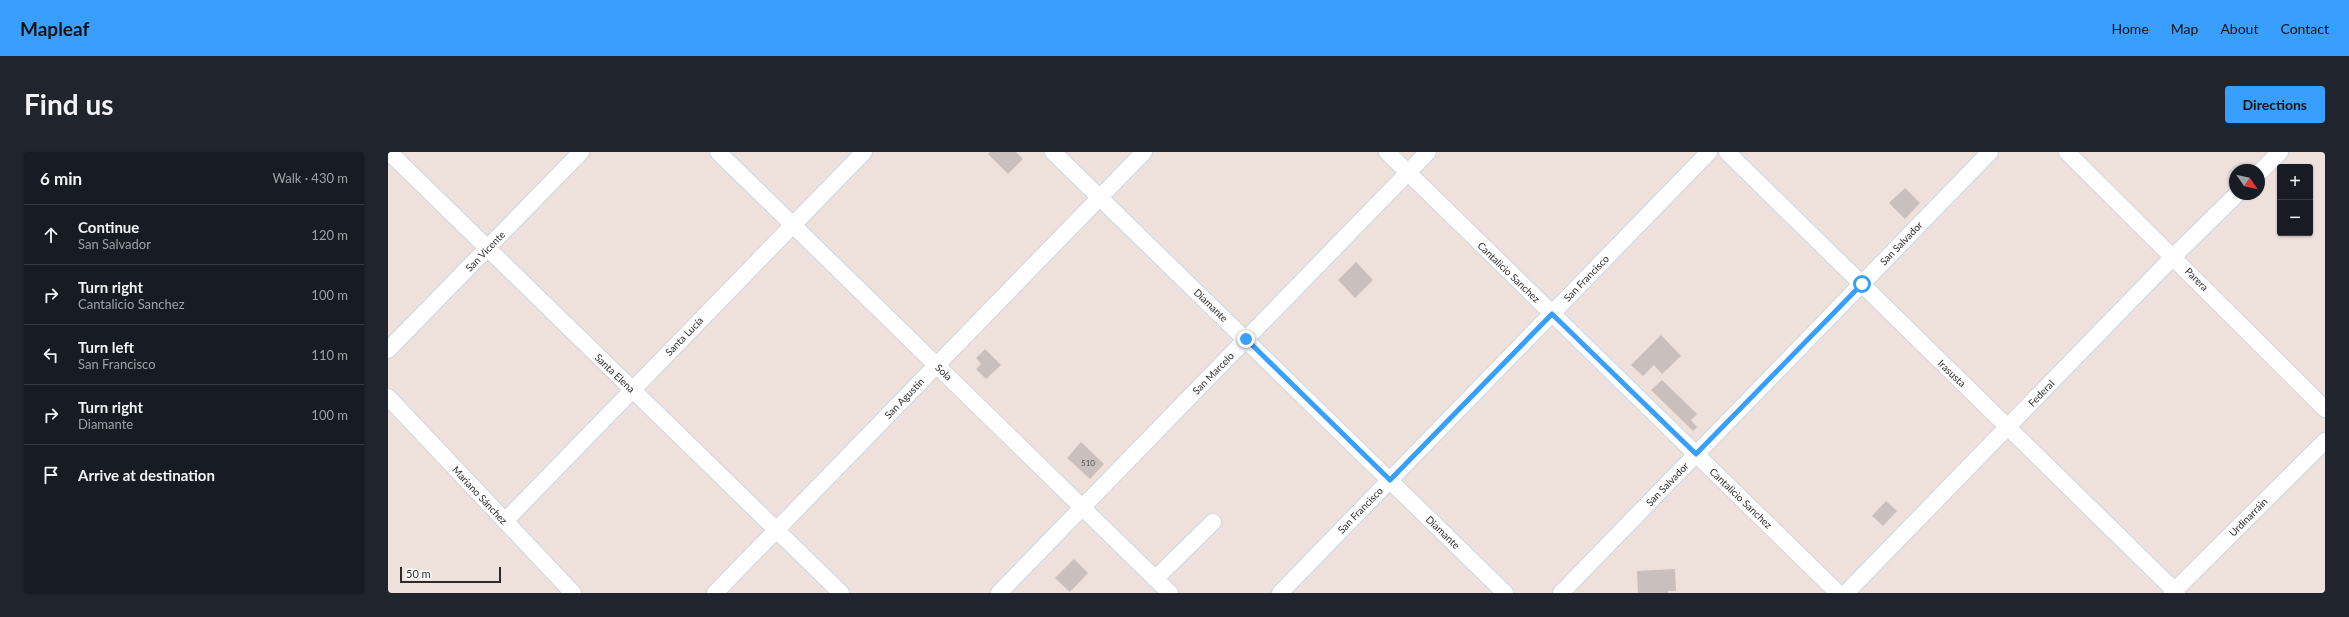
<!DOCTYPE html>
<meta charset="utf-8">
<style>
body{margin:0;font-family:Lato,sans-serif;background:#20242c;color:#f1f3f6}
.controls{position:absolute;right:12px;top:12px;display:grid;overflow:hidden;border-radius:4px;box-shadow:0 1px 3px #0004}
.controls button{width:36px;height:36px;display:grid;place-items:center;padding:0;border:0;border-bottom:1px solid #363941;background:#171b24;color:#f1f3f6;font:20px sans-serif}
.compass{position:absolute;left:1841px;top:12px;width:36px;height:36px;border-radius:50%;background:#171b24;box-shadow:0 1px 3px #0004;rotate:124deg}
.scale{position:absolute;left:12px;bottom:10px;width:101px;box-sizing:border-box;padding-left:4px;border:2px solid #2b2b2b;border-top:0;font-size:11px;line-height:14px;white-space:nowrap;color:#2b2b2b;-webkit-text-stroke:3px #fff;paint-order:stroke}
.stop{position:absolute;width:12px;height:12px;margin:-9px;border:3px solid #389fff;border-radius:50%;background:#fff}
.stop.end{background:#389fff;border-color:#fff;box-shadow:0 1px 4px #0008}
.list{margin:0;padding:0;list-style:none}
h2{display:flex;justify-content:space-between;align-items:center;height:52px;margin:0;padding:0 16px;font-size:17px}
h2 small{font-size:13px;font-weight:400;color:#9ea1a6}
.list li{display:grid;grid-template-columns:26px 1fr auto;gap:12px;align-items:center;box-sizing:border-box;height:60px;padding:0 16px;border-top:1px solid #363941}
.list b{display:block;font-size:15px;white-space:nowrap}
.list p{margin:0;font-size:13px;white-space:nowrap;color:#9ea1a6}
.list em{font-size:13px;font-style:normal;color:#9ea1a6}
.icon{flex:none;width:22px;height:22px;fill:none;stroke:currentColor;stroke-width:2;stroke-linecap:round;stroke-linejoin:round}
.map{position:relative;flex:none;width:1937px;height:441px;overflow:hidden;border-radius:4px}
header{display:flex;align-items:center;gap:24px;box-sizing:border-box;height:56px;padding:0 20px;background:#389fff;color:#111}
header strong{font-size:19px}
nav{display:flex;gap:22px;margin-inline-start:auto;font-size:14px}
.intro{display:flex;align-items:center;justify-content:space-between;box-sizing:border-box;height:96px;padding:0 24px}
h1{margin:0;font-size:28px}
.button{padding:10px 18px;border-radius:4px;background:#389fff;color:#111;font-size:14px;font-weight:700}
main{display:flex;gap:24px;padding:0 24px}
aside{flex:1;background:#171b24;border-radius:4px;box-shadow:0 1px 3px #0004}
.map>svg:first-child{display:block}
.building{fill:#c9bfbc}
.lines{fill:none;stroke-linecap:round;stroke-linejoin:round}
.minor-casing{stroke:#ced7e1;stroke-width:18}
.minor{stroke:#fff;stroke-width:16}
.route{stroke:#389fff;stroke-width:5}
.labels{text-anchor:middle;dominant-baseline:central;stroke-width:3.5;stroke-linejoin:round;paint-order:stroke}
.number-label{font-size:8px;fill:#52504f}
.street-label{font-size:10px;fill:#2b2b2b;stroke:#fff}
</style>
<header>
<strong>Mapleaf</strong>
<nav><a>Home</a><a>Map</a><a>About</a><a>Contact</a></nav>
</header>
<div class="intro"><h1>Find us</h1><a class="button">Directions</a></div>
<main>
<aside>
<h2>6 min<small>Walk · 430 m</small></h2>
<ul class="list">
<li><svg class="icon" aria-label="ahead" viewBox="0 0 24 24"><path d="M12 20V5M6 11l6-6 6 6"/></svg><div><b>Continue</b><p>San Salvador</p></div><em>120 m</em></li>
<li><svg class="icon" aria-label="right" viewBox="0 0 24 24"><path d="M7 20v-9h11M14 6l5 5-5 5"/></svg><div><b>Turn right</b><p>Cantalicio Sanchez</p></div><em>100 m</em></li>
<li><svg class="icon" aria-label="left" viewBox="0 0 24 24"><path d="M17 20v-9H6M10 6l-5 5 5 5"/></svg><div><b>Turn left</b><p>San Francisco</p></div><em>110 m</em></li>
<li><svg class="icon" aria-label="right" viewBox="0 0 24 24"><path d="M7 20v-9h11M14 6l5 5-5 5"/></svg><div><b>Turn right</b><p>Diamante</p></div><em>100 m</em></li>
<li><svg class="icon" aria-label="arrive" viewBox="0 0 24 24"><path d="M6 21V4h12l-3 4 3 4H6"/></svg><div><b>Arrive at destination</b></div></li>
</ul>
</aside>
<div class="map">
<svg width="1937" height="441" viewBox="0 0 1937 441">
<rect width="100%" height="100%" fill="#eee1dc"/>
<g class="building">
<path d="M602,0H628L635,7L620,22L600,2Z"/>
<path d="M1517,36L1532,51L1517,67L1501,51Z"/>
<path d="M968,110L985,128L967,146L950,128Z"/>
<path d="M1273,183L1293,204L1274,222L1266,213L1255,224L1243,213Z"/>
<path d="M597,197L613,213L598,227L588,217L593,212L588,206Z"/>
<path d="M1274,228L1309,262L1303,268L1309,275L1305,279L1263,238Z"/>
<path d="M693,290L716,312L702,327L679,306Z"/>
<path d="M1498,349L1509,359L1495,374L1484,364Z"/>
<path d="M686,407L700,421L682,440L667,426Z"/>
<path d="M1287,417L1288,439H1280V441H1250L1249,419Z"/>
</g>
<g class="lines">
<g class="minor-casing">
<g id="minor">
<path d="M1,0L453,441"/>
<path d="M330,0L782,441"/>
<path d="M665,0L1117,441"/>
<path d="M999,0L1450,441"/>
<path d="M1339,0L1789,441"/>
<path d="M1679,0L1937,257"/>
<path d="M1871,21L1892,0"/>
<path d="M0,198L193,0"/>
<path d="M0,245L185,441"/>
<path d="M117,369L476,0"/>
<path d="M767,427L825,370"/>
<path d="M327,441L756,0"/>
<path d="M611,441L1040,0"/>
<path d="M892,441L1321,0"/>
<path d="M1173,441L1602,0"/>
<path d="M1458,441L1786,104L1849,42"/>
<path d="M1784,441L1937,289"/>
</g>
</g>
<use href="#minor" class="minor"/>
</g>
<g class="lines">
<path class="route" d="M858,187L1002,328L1164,162L1308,302L1474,132"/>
</g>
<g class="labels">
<g class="number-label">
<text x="700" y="311">510</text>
</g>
<g class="street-label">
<text transform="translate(1513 91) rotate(-46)">San Salvador</text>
<text transform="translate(97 99) rotate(-46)">San Vicente</text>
<text transform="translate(1121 120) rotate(44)">Cantalicio Sanchez</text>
<text transform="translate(1198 126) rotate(-46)">San Francisco</text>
<text transform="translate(1809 127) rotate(45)">Parera</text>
<text transform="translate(823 153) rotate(44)">Diamante</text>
<text transform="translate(296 184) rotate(-46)">Santa Lucía</text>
<text transform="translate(556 220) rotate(44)">Sola</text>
<text transform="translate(227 221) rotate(44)">Santa Elena</text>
<text transform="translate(825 221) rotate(-46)">San Marcelo</text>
<text transform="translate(1564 221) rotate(44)">Irasusta</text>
<text transform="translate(1653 241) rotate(-46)">Federal</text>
<text transform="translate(516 246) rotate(-46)">San Agustín</text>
<text transform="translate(1279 332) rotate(-46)">San Salvador</text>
<text transform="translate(92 343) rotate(47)">Mariano Sánchez</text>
<text transform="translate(1353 346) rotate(44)">Cantalicio Sanchez</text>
<text transform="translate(972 358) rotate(-46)">San Francisco</text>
<text transform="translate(1860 365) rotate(-45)">Urdinarráin</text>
<text transform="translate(1055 380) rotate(44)">Diamante</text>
</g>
</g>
</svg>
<div class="controls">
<button>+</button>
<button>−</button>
</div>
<svg class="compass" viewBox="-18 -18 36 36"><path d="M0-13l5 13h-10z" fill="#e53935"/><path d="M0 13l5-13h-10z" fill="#9ea1a6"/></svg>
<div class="scale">50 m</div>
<div class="stop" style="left:1474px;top:132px"></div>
<div class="stop end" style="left:858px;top:187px"></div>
</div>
</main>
